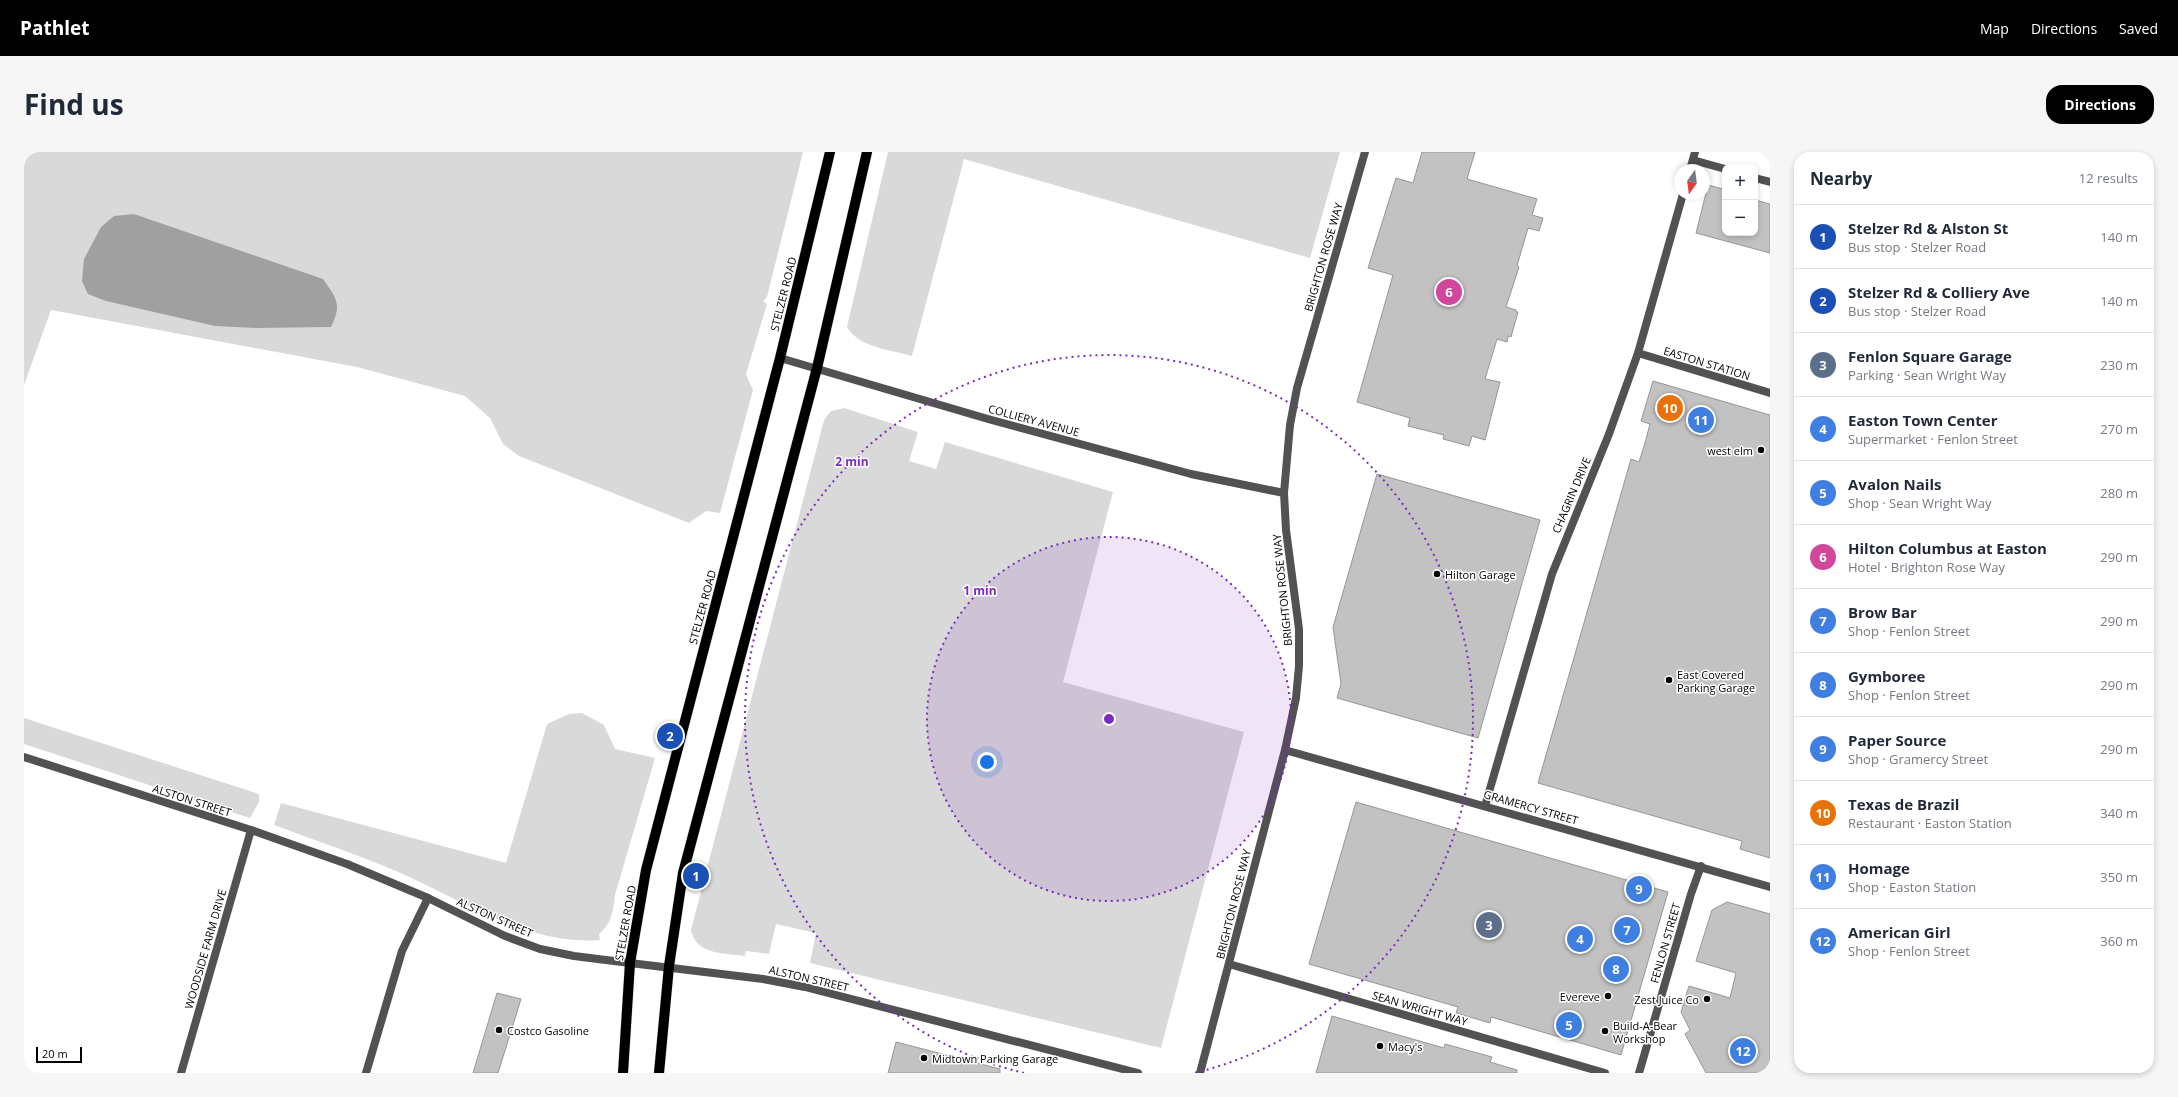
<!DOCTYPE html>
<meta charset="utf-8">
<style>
body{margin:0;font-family:"Open Sans",sans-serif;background:#f6f6f7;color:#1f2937}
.controls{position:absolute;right:12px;top:12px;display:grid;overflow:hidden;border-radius:8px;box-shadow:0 2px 6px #0003}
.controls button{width:36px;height:36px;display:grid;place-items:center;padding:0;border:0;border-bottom:1px solid #e0e1e3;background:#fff;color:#1f2937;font:20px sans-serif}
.compass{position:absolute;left:1650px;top:12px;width:36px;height:36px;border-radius:50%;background:#fff;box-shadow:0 2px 6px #0003;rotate:194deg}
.scale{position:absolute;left:12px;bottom:10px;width:46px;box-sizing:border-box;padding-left:4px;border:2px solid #000;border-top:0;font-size:11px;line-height:14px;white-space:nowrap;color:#000;-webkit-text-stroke:3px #fff;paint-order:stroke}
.you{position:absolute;left:963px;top:610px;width:14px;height:14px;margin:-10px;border:3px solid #fff;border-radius:50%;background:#1a73e8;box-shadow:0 0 0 6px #1a73e833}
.badge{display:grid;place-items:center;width:26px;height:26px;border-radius:50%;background:#000;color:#fff;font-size:13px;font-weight:700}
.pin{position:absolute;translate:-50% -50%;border:2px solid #fff;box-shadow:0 1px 4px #0006}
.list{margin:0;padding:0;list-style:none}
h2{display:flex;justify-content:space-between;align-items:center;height:52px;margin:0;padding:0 16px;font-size:17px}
h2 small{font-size:13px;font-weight:400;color:#747a83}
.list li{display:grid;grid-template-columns:26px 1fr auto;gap:12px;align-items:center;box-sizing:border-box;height:64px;padding:0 16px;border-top:1px solid #e0e1e3}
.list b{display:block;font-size:15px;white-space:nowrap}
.list p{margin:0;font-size:13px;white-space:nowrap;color:#747a83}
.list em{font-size:13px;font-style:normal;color:#747a83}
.map{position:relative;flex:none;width:1746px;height:921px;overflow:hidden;border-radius:16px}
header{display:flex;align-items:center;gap:24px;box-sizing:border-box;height:56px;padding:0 20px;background:#000;color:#fff}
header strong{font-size:19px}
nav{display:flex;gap:22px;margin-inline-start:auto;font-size:14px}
.intro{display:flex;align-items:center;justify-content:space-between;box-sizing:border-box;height:96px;padding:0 24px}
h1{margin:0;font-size:28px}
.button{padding:10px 18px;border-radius:16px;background:#000;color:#fff;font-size:14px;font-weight:700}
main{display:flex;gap:24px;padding:0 24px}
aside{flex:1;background:#fff;border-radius:16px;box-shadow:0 2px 6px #0003}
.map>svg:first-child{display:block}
.green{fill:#d9d9d9}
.water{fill:#a0a0a0}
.building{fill:#c2c2c2;stroke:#969696}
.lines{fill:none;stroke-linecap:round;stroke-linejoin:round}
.primary-casing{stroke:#dbdbdb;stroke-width:11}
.minor{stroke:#525252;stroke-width:8}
.tertiary{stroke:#525252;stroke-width:8}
.primary{stroke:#000;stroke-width:10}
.ring{fill:none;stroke:#7b2cbf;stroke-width:2;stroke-dasharray:2 4}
.poi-dot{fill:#000;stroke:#fff;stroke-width:1.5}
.labels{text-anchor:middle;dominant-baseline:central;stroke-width:3;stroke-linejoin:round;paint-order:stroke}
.street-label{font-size:11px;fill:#000;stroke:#fff}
.poi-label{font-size:11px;fill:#000;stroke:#fff;text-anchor:start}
.centre{fill:#7b2cbf;stroke:#fff;stroke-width:2}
.ring-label{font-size:12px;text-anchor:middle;font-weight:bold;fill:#7b2cbf;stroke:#fff;stroke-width:3;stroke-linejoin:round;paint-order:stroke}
</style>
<header>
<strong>Pathlet</strong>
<nav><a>Map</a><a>Directions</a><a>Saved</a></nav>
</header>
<div class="intro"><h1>Find us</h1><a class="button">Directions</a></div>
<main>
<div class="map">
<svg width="1746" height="921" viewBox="0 0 1746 921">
<rect width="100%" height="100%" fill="#fff"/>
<g class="green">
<path d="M0,0H779L743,145L739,149L743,152L722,222L729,238L696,361L682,359L665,371L495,304L479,292L466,266L441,244L333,215L27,158L0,233Z"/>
<path d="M864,0H1316L1286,106L940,7L888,204C867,198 834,195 823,175Z"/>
<path d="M820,256L894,280L885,309L912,317L921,290L1089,340L1039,530L1220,580L1137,896L786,811L792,781L752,772L745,802L722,799L721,804C700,801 672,803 667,778L800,268L807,259Z"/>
<path d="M558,561L580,573L591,597L631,606L591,743C589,760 588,771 575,782L576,788C503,794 437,747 372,719C332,702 290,688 250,673L257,651L482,711L523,572L545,562Z"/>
<path d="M0,566L235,642V650L226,666L0,592Z"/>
</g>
<path class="water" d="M110,62L299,127C313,147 318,152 307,175L231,176L191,174L82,149L64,142L58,129L60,107L77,75L90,64Z"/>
<g class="building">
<path d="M1398,0H1451L1443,27L1513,47L1508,63L1519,66L1515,79L1504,76L1493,114L1495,115L1482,155L1492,158V160H1494L1487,185L1484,184L1483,190L1473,187L1461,227L1476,230L1461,288L1448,284L1445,294L1419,287L1420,283L1384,274L1386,266L1333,250L1369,123L1344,116L1372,26L1389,31Z"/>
<path d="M1684,33L1699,37V39L1701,40V81H1731V48L1746,52V101L1672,81Z"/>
<path d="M1629,229L1746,263V706L1716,697L1718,689L1514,631L1607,307L1615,310L1621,291L1626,272L1617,269Z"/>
<path d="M1353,322L1516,368L1454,586L1313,546L1317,532L1309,475Z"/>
<path d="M1332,650L1644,740L1597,903L1467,865L1466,871L1432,861L1434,855L1285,812Z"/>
<path d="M1703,750L1746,762V921H1682L1661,882L1666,878L1657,860L1665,834L1706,846L1712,821L1672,809L1688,758Z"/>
<path d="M473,841L497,847L493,860L474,921H449Z"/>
<path d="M1308,864L1420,896L1421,892L1468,905L1466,910L1493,918V921H1292Z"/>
<path d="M872,890L976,917V921H864Z"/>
</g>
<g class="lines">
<g class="primary-casing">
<g id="primary">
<path d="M599,921L606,811L622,718L756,206L806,0"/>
<path d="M635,921L645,814L659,721L793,216L843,0"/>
</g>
</g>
<g class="minor">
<path d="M1669,8L1701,17"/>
<path d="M1666,18L1671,0"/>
<path d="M1731,26L1746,30"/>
<path d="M1614,201L1746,241"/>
<path d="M756,206L964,267L1167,322L1260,341"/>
<path d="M1261,598L1746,735"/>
<path d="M0,605L227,678L323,712L404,746L481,784L516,797L550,804L606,811"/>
<path d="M1461,654L1528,422L1585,282L1614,201L1659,42"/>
<path d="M1205,812L1581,921"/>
<path d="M157,921L227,678"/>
<path d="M342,921L378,799L404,746"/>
<path d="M1615,921L1667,742L1677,714"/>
</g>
<g class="tertiary">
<path d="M606,811L739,827L781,835L1114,921"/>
<path d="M1176,921L1261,598L1272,546L1275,514V477L1262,378L1260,341L1266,273L1273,236L1341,0"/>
</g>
<use href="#primary" class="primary"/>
</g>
<circle cx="1085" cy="567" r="182" fill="#7b2cbf" fill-opacity=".12"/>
<g class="ring">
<circle cx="1085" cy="567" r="182"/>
<path d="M1000 921A364 364 0 1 1 1170 921"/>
</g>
<g class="poi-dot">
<circle cx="1737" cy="298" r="4"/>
<circle cx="1413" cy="422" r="4"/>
<circle cx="1645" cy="528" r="4"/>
<circle cx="1584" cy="844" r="4"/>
<circle cx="1683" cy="847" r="4"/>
<circle cx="475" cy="878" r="4"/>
<circle cx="1581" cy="879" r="4"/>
<circle cx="1356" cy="894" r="4"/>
<circle cx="900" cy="906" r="4"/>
</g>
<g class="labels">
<g class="street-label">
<text transform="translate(1299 105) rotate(-74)">BRIGHTON ROSE WAY</text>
<text transform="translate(759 142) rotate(-76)">STELZER ROAD</text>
<text transform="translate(1683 211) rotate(17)">EASTON STATION</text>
<text transform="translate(1010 268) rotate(15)">COLLIERY AVENUE</text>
<text transform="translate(1547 343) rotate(-67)">CHAGRIN DRIVE</text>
<text transform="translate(1258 438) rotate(-96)">BRIGHTON ROSE WAY</text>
<text transform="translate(678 455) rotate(-75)">STELZER ROAD</text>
<text transform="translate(168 648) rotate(18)">ALSTON STREET</text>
<text transform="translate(1507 655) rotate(16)">GRAMERCY STREET</text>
<text transform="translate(1209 752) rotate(-76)">BRIGHTON ROSE WAY</text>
<text transform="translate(471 765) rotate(24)">ALSTON STREET</text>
<text transform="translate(601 771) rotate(-80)">STELZER ROAD</text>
<text transform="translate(1641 791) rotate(-74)">FENLON STREET</text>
<text transform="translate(181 797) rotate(-74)">WOODSIDE FARM DRIVE</text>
<text transform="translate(785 826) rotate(13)">ALSTON STREET</text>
<text transform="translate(1396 856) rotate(16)">SEAN WRIGHT WAY</text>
</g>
<g class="poi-label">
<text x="1729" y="298" text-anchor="end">west elm</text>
<text x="1421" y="422">Hilton Garage</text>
<text x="1653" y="522">East Covered<tspan x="1653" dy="13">Parking Garage</tspan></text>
<text x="1576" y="844" text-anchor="end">Evereve</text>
<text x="1675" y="847" text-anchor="end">Zest Juice Co</text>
<text x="1589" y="873">Build-A-Bear<tspan x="1589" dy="13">Workshop</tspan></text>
<text x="483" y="878">Costco Gasoline</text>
<text x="1364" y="894">Macy's</text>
<text x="908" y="906">Midtown Parking Garage</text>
</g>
</g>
<circle cx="1085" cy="567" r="6" class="centre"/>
<g class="ring-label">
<text x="828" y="314">2 min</text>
<text x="956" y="443">1 min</text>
</g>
</svg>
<div class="controls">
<button>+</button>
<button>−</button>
</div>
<svg class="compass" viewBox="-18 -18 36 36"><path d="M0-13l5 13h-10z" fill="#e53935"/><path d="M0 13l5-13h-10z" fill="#747a83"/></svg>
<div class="scale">20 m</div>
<div class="you"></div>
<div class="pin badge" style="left:672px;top:724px;background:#1a4fb4">1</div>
<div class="pin badge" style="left:646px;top:584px;background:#1a4fb4">2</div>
<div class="pin badge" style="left:1465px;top:773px;background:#5c6f8a">3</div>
<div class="pin badge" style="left:1556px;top:787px;background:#3f7fe0">4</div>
<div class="pin badge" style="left:1545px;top:873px;background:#3f7fe0">5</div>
<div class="pin badge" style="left:1425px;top:140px;background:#d1479c">6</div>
<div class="pin badge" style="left:1603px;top:778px;background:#3f7fe0">7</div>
<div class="pin badge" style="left:1592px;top:817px;background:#3f7fe0">8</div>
<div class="pin badge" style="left:1615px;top:737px;background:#3f7fe0">9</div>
<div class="pin badge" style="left:1646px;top:256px;background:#e8710a">10</div>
<div class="pin badge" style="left:1677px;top:268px;background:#3f7fe0">11</div>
<div class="pin badge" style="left:1719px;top:899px;background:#3f7fe0">12</div>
</div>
<aside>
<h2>Nearby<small>12 results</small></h2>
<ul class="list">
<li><span class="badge" style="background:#1a4fb4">1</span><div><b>Stelzer Rd &amp; Alston St</b><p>Bus stop · Stelzer Road</p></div><em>140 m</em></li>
<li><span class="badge" style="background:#1a4fb4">2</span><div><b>Stelzer Rd &amp; Colliery Ave</b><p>Bus stop · Stelzer Road</p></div><em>140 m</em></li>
<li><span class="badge" style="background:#5c6f8a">3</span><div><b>Fenlon Square Garage</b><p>Parking · Sean Wright Way</p></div><em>230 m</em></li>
<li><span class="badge" style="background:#3f7fe0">4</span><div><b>Easton Town Center</b><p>Supermarket · Fenlon Street</p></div><em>270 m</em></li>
<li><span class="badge" style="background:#3f7fe0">5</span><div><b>Avalon Nails</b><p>Shop · Sean Wright Way</p></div><em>280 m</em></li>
<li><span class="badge" style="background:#d1479c">6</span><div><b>Hilton Columbus at Easton</b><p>Hotel · Brighton Rose Way</p></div><em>290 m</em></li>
<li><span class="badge" style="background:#3f7fe0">7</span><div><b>Brow Bar</b><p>Shop · Fenlon Street</p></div><em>290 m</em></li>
<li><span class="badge" style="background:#3f7fe0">8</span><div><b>Gymboree</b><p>Shop · Fenlon Street</p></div><em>290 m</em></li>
<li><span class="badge" style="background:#3f7fe0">9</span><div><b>Paper Source</b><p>Shop · Gramercy Street</p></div><em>290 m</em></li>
<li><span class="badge" style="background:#e8710a">10</span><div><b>Texas de Brazil</b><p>Restaurant · Easton Station</p></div><em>340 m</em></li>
<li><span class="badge" style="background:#3f7fe0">11</span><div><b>Homage</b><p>Shop · Easton Station</p></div><em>350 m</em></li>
<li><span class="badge" style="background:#3f7fe0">12</span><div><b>American Girl</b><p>Shop · Fenlon Street</p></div><em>360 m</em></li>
</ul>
</aside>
</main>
